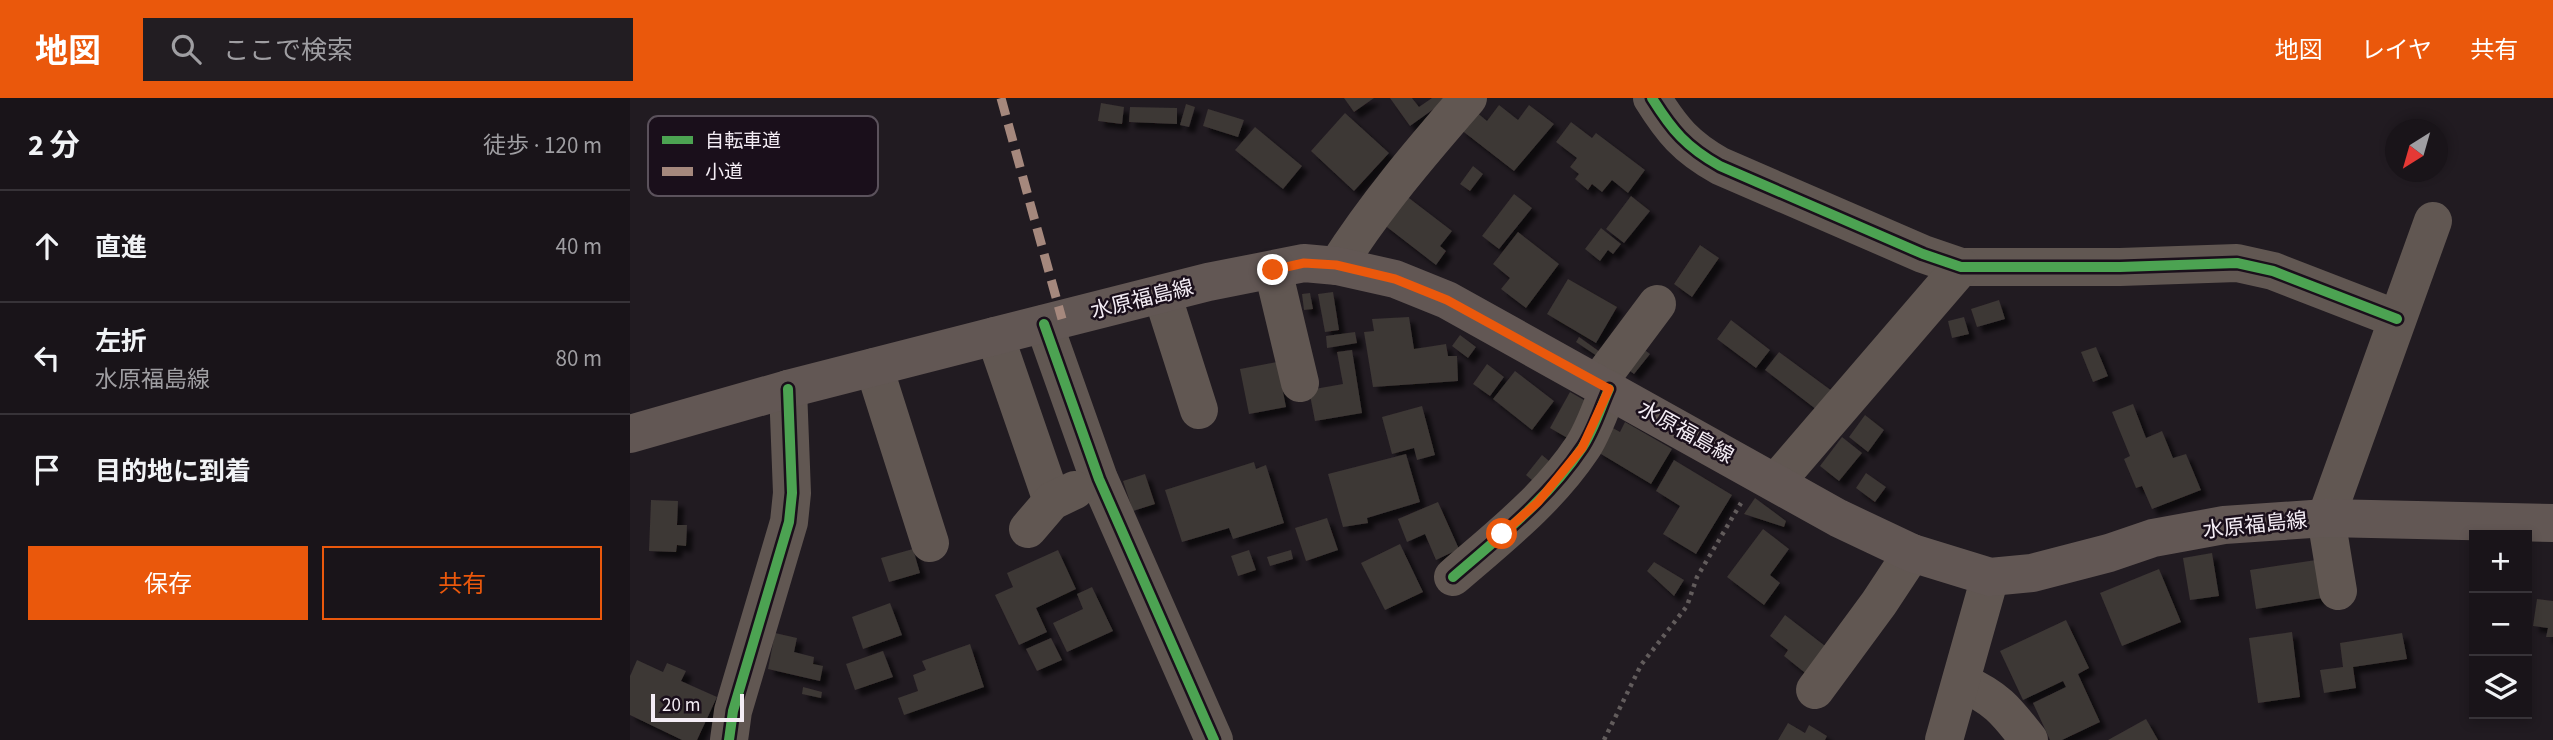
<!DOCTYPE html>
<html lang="ja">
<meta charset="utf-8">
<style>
body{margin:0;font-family:"Source Sans 3","Noto Sans JP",sans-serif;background:#221d22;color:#f1f3f6}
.controls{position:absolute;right:21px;bottom:21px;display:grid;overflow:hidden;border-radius:0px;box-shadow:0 4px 10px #0003}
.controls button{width:63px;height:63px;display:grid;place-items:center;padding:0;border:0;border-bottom:2px solid #373338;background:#191419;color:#f1f3f6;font:35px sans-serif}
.compass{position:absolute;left:1755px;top:21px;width:63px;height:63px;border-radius:50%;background:#191419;box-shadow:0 4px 10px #0003;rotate:217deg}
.scale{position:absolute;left:21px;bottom:18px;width:93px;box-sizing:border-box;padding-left:7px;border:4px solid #f4edf5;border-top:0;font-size:19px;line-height:24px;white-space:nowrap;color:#f4edf5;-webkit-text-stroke:5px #1a0f1b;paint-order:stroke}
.stop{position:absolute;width:21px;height:21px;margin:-16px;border:5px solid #ea580c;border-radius:50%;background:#fff}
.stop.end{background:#ea580c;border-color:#fff;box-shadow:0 2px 7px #0008}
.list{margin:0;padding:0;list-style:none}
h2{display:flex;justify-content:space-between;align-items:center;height:91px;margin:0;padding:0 28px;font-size:30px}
h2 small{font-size:23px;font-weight:400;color:#9f9ea2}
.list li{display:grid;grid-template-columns:46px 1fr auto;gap:21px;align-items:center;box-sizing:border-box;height:112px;padding:0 28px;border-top:2px solid #373338}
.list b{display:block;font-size:26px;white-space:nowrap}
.list p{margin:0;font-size:23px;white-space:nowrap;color:#9f9ea2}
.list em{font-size:23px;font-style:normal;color:#9f9ea2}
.actions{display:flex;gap:14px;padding:21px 28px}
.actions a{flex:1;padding:16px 0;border:2px solid #ea580c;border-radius:0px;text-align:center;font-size:24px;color:#ea580c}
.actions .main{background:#ea580c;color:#fff}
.icon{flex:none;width:38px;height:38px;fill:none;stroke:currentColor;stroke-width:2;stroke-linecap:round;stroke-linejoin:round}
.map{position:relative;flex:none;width:1923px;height:642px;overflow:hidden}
header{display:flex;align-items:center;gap:42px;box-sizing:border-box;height:98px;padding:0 35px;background:#ea580c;color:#fff}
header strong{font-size:33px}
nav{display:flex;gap:38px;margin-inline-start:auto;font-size:24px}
.search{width:490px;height:63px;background:#221d22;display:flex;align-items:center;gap:18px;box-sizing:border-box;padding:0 24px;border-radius:0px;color:#9f9ea2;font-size:26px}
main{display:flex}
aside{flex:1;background:#191419}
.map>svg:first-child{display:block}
.building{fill:#3d3735;filter:url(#shadow)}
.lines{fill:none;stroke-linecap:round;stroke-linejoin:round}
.path{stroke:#625c5c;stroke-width:4.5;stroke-dasharray:3.5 5;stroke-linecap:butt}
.minor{stroke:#615752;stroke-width:38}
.major{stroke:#625754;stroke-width:38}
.quiet{stroke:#a5887d;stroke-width:9;stroke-dasharray:18 9;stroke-linecap:butt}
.cycleway-casing{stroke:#1a0f1b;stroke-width:15}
.cycleway{stroke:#4ca352;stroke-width:10}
.route{stroke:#ea580c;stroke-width:9}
.labels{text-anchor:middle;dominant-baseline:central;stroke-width:5;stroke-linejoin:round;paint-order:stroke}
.street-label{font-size:21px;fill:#f4edf5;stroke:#1a0f1b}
.key{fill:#1a0f1b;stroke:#5b525c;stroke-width:2}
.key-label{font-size:19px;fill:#f4edf5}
</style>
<header>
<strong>地図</strong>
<div class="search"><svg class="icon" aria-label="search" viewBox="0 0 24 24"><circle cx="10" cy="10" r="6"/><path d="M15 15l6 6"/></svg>ここで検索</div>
<nav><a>地図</a><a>レイヤ</a><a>共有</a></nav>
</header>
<main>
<aside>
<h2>2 分<small>徒歩 · 120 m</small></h2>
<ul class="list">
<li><svg class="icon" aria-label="ahead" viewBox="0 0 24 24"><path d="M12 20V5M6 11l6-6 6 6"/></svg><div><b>直進</b></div><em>40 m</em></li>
<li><svg class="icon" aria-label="left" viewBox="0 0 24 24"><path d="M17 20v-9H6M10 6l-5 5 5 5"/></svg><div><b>左折</b><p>水原福島線</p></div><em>80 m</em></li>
<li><svg class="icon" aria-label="arrive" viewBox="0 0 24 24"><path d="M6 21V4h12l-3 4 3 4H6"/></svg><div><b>目的地に到着</b></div></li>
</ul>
<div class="actions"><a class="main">保存</a><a>共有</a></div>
</aside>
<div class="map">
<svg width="1923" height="642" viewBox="0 0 1923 642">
<defs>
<filter id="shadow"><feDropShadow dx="6" dy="6" stdDeviation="2" flood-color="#0009"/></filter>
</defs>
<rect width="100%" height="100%" fill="#211b21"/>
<g class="building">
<path d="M714,0H744L724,14Z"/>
<path d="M760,0H782L789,9L802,0H819L780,28Z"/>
<path d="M471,5L494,9L492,26L468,23Z"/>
<path d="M556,6L565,9L559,29L550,27Z"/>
<path d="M869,7L888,22L899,7L924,26L884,73L830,31L845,13L857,23Z"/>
<path d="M500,9L547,10V26L499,24Z"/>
<path d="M578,11L614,22L608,39L573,28Z"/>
<path d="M715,15L759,55L724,93L681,53Z"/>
<path d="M941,24L962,40L966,35L1015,72L998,95L982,82L972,94L962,86L958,92L945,81L949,76L940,69L947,60L926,44Z"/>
<path d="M625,29L672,68L653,91L605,52Z"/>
<path d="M843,68L853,76L840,93L830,86Z"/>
<path d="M884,96L902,110L869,151L852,138Z"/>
<path d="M775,97L822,133L810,148L816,153L806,167L753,126Z"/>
<path d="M1001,98L1020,113L994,145L976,131Z"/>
<path d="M971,130L991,146L983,156L978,152L970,163L955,151Z"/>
<path d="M888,134L929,166L896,210L871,191L880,180L863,166Z"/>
<path d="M1070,147L1089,160L1062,199L1044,186Z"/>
<path d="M938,181L987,209L966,245L917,216Z"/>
<path d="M703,194L709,232L695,234L688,196Z"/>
<path d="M680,195L683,211L674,212L672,196Z"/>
<path d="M1369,202L1375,221L1347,229L1341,211Z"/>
<path d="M779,219L784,251L816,246L818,258H827L828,283L743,289L734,234L744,233L742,221Z"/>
<path d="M1334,219L1339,236L1322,240L1318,223Z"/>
<path d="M1101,222L1140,252L1126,270L1087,241Z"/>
<path d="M725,234L727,245L697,250L696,238Z"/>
<path d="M830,237L846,249L838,260L822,248Z"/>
<path d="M949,239L970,254L967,258L946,244Z"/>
<path d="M1008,247L1020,256L1004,276L992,267Z"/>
<path d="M1466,249L1478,278L1463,284L1451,254Z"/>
<path d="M722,252L732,315L685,323L679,292L713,286L707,254Z"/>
<path d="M1149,254L1202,293L1187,312L1135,272Z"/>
<path d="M647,264L656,309L619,316L610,271Z"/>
<path d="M857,266L874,279L860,298L843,286Z"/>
<path d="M885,273L924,303L902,332L863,301Z"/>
<path d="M940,294L961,306L941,342L920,330Z"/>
<path d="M1503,306L1516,340L1532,333L1543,360L1556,356L1571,392L1522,411L1512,388L1506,390L1494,361L1500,358L1482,314Z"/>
<path d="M792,308L805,357L787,362L784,350L762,356L752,319Z"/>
<path d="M1235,317L1254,332L1238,354L1219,339Z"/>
<path d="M995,324L1042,351L1021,386L966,353L981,329L990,334Z"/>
<path d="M1212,339L1232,355L1209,383L1190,368Z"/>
<path d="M776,356L790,404L737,420L738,425L713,429L698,376Z"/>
<path d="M912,357L925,368L909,388L896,377Z"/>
<path d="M1044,362L1102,397L1066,456L1033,436L1050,408L1026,393Z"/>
<path d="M624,364L626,371L636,367L654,425L603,441L599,430L552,444L535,392Z"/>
<path d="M1236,375L1256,389L1245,404L1226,390Z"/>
<path d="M515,376L525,406L503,413L493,383Z"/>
<path d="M1125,400L1156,423L1154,429L1114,416Z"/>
<path d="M21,402L48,403L47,427H57L56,448L47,447L46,454L19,453Z"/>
<path d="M808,404L829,451L806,462L795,436L777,444L768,421Z"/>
<path d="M697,420L708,452L676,463L665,430Z"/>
<path d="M1133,431L1159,451L1140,477L1150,485L1134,507L1097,479Z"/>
<path d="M770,446L793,494L755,512L731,465Z"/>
<path d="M283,451L290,475L259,484L251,460Z"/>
<path d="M428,452L446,491L406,510L417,534L389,547L365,497L383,489L377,475Z"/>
<path d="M619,452L626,472L608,478L601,458Z"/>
<path d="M661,452L663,461L640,468L637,459Z"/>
<path d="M1582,455L1589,498L1560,502L1553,460Z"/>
<path d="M1686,462L1692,500L1626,511L1620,472Z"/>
<path d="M1024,464L1054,482L1044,498L1017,473Z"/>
<path d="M1529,471L1551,524L1492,548L1470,495Z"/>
<path d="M462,489L483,533L437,554L423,525L453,511L447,496Z"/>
<path d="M1907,501L1923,503V539H1916L1918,530L1903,528Z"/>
<path d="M260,505L272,537L233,551L222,519Z"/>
<path d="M1155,517L1199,551L1179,578L1154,558L1158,552L1140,538Z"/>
<path d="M1436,522L1459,570L1448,576L1470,624L1432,642H1420L1403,605L1436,589L1433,583L1393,602L1370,553Z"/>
<path d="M1662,534L1670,599L1628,605L1619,540Z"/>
<path d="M145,535L167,540L164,554L184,559L183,566L193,568L190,583L138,571Z"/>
<path d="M1772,535L1777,561L1723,569L1726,590L1694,595L1690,572L1713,569L1710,545Z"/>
<path d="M421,540L432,562L407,573L396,551Z"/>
<path d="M340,546L354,589L274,617L268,600L288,593L283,577L296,572L292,563Z"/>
<path d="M253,553L263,579L225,592L216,566Z"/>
<path d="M7,562L33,574L37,565L56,573L51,583L87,599L67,642H52L0,617V578Z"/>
<path d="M173,589L192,594L191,600L172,596Z"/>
<path d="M1516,621L1528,642H1478Z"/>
<path d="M1158,625L1175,635L1179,627L1197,638L1195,642H1148Z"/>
</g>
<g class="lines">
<path class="path" d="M974,642L1011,567L1057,508L1067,479L1111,405"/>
<g class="minor">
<path d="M1022,0C1042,32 1056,49 1090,68L1293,156L1331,169H1490L1607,165L1643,173L1767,221"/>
<path d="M707,168C745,108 791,54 838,0"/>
<path d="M643,172L670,285"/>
<path d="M532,196L569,312"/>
<path d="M414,226L469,381L584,642"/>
<path d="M365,238L422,403"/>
<path d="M244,269L300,445"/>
<path d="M968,285L1027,206"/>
<path d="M1146,384L1331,169"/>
<path d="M398,431L422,403L445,392"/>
<path d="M823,479C868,440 918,401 952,350C964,332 970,311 979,291"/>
<path d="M1708,493L1696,420L1803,123"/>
<path d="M1331,584C1366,600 1375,611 1399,642"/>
<path d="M1185,592L1249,505L1282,455"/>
<path d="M99,642L103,613L159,424L162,395L158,291"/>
<path d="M1314,642L1360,479"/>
</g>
<path class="major" d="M0,336L158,291L365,238L578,184L674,165L707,168L765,181L817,202L1208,420L1282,455L1360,479L1402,475L1479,455L1523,440L1594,427L1696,420L1923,425"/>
<path class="quiet" d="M371,0L432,221"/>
<g class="cycleway-casing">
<g id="cycleway">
<path d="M1022,0C1042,32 1056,49 1090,68L1293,156L1331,169H1490L1607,165L1643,173L1767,221"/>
<path d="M414,226L469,381L584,642"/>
<path d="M823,479C868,440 918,401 952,350C964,332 970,311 979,291"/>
<path d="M99,642L103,613L159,424L162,395L158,291"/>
</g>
</g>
<use href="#cycleway" class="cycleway"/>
</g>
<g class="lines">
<path class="route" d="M643,172L674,165L706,167L765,181L817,202L979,291L952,350L908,404L872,436"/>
</g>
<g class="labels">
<g class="street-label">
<text transform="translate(512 201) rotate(-14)">水原福島線</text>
<text transform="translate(1056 334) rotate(29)">水原福島線</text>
<text transform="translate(1625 427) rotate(-6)">水原福島線</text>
</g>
</g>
<rect x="18" y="18" width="230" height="80" rx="10" class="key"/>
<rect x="32" y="38" width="31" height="8" fill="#4ca352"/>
<rect x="32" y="69" width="31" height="9" fill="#a5887d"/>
<g class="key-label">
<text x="75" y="49">自転車道</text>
<text x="75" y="80">小道</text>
</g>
</svg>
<div class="controls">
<button>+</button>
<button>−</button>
<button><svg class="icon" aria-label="layers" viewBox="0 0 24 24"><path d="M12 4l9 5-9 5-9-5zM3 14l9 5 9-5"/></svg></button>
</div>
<svg class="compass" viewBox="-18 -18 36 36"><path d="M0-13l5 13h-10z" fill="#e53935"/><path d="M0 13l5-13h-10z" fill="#9f9ea2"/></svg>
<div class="scale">20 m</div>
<div class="stop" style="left:872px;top:436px"></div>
<div class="stop end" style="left:643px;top:172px"></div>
</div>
</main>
